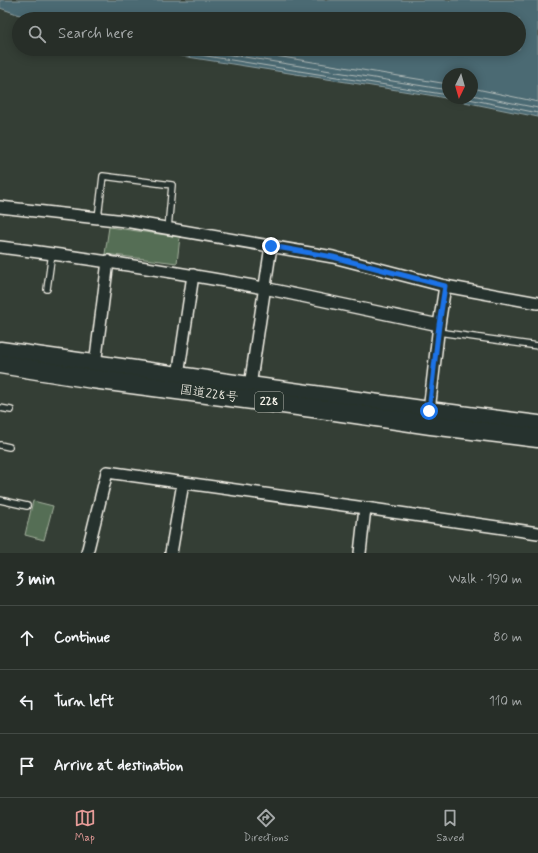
<!DOCTYPE html>
<meta charset="utf-8">
<style>
body{margin:0;font-family:Mynerve,"Klee One",sans-serif;background:#333a34;color:#f1f3f6}
.compass{position:absolute;left:442px;top:68px;width:36px;height:36px;border-radius:50%;background:#272e28;box-shadow:0 2px 10px #0003;rotate:185deg}
.stop{position:absolute;width:12px;height:12px;margin:-9px;border:3px solid #1a73e8;border-radius:50%;background:#fff}
.stop.end{background:#1a73e8;border-color:#fff;box-shadow:0 1px 4px #0008}
.list{margin:0;padding:0;list-style:none}
h2{display:flex;justify-content:space-between;align-items:center;height:52px;margin:0;padding:0 16px;font-size:17px}
h2 small{font-size:13px;font-weight:400;color:#a4a8a8}
.list li{display:grid;grid-template-columns:26px 1fr auto;gap:12px;align-items:center;box-sizing:border-box;height:64px;padding:0 16px;border-top:1px solid #434a45}
.list b{display:block;font-size:15px;white-space:nowrap}
.list em{font-size:13px;font-style:normal;color:#a4a8a8}
.icon{flex:none;width:22px;height:22px;fill:none;stroke:currentColor;stroke-width:2;stroke-linecap:round;stroke-linejoin:round}
.map{position:relative;flex:none;width:538px;height:553px;overflow:hidden}
.search{position:absolute;background:#272e28;box-shadow:0 2px 10px #0003;left:12px;right:12px;top:12px;height:44px;display:flex;align-items:center;gap:10px;box-sizing:border-box;padding:0 14px;border-radius:22px;color:#a4a8a8;font-size:15px}
.sheet{height:244px;background:#272e28}
nav{display:flex;justify-content:space-around;align-items:center;box-sizing:border-box;height:56px;border-top:1px solid #434a45;background:#272e28;font-size:11px;color:#a4a8a8}
nav a{display:grid;justify-items:center;gap:2px}
nav .on{color:#e69b98}
.map>svg:first-child{display:block}
.green{fill:#556e54;stroke:#a4b09e}
.water{fill:#4c6a73;stroke:#8fa0a2;fill-rule:evenodd}
.lines{fill:none;stroke-linecap:round;stroke-linejoin:round}
.shore{stroke:#b1bbb9;stroke-width:1}
.service-casing{stroke:#f4f1e8;stroke-width:8}
.minor-casing{stroke:#f4f1e8;stroke-width:14}
.trunk-casing{stroke:#f4f1e8;stroke-width:21}
.service{stroke:#26332d;stroke-width:5.5}
.minor{stroke:#26332d;stroke-width:11}
.trunk{stroke:#26332d;stroke-width:18}
.route{stroke:#1a73e8;stroke-width:5}
.labels{text-anchor:middle;dominant-baseline:central;stroke-width:3.5;stroke-linejoin:round;paint-order:stroke}
.shield{fill:#26332d;stroke:#b6b8b0;stroke-width:1}
.shield-label{font-size:12px;font-weight:bold;fill:#f4f1e8}
.street-label{font-size:13px;fill:#f4f1e8;stroke:#26332d}
</style>
<div class="map">
<svg width="538" height="553" viewBox="0 0 538 553">
<rect width="100%" height="100%" fill="#343e35"/>
<filter id="ink" filterUnits="userSpaceOnUse"><feTurbulence type="fractalNoise" baseFrequency=".025" numOctaves="2"/><feDisplacementMap in="SourceGraphic" scale="8" xChannelSelector="R" yChannelSelector="G"/><feConvolveMatrix kernelMatrix="1 2 1 2 8 2 1 2 1" color-interpolation-filters="sRGB"/></filter>
<g filter="url(#ink)">
<g class="green">
<path d="M109,227L180,237L177,263L105,254Z"/>
<path d="M33,501L53,506L44,540L25,535Z"/>
</g>
<path class="water" d="M0,0H538V117L435,96L137,49H519V19H31L0,8ZM448,74H472V98H448Z"/>
<g class="lines">
<g class="shore">
<path d="M163,49L448,95"/>
<path d="M195,49L448,90"/>
<path d="M233,49L448,84"/>
<path d="M472,88L538,102"/>
<path d="M472,95L538,108"/>
<path d="M464,98L538,113"/>
</g>
<g class="service-casing">
<g id="service">
<path d="M98,218L103,176L172,185L168,228"/>
<path d="M47,289L52,253"/>
<path d="M438,332L538,346"/>
<path d="M0,408L11,410"/>
<path d="M0,445L9,447"/>
<path d="M0,500L27,506"/>
</g>
</g>
<g class="minor-casing">
<g id="minor">
<path d="M0,207L125,221L333,257L445,286L538,303"/>
<path d="M0,247C88,258 176,272 264,288C322,300 380,313 439,325"/>
<path d="M95,365L108,261"/>
<path d="M178,376L193,275"/>
<path d="M250,386L271,246"/>
<path d="M429,411L439,325L445,286"/>
<path d="M87,553L107,472L365,508L538,533"/>
<path d="M171,553L183,483"/>
<path d="M360,553L365,508"/>
</g>
</g>
<g class="trunk-casing">
<g id="trunk">
<path d="M0,351L429,411L538,425"/>
<path d="M0,364L93,379L328,410L431,425L538,438"/>
</g>
</g>
<use href="#service" class="service"/>
<use href="#minor" class="minor"/>
<use href="#trunk" class="trunk"/>
</g>
</g>
<g class="lines" filter="url(#ink)">
<path class="route" d="M271,246L333,257L445,286L439,325L429,411"/>
</g>
<g class="labels">
<rect class="shield" x="255" y="392" width="28" height="20" rx="3"/>
<g class="shield-label">
<text x="269" y="402">228</text>
</g>
<g class="street-label">
<text transform="translate(209 394) rotate(8)">国道228号</text>
</g>
</g>
</svg>
<svg class="compass" viewBox="-18 -18 36 36"><path d="M0-13l5 13h-10z" fill="#e53935"/><path d="M0 13l5-13h-10z" fill="#a4a8a8"/></svg>
<div class="stop" style="left:429px;top:411px"></div>
<div class="stop end" style="left:271px;top:246px"></div>
<div class="search"><svg class="icon" aria-label="search" viewBox="0 0 24 24"><circle cx="10" cy="10" r="6"/><path d="M15 15l6 6"/></svg>Search here</div>
</div>
<section class="sheet">
<h2>3 min<small>Walk · 190 m</small></h2>
<ul class="list">
<li><svg class="icon" aria-label="ahead" viewBox="0 0 24 24"><path d="M12 20V5M6 11l6-6 6 6"/></svg><div><b>Continue</b></div><em>80 m</em></li>
<li><svg class="icon" aria-label="left" viewBox="0 0 24 24"><path d="M17 20v-9H6M10 6l-5 5 5 5"/></svg><div><b>Turn left</b></div><em>110 m</em></li>
<li><svg class="icon" aria-label="arrive" viewBox="0 0 24 24"><path d="M6 21V4h12l-3 4 3 4H6"/></svg><div><b>Arrive at destination</b></div></li>
</ul>
</section>
<nav>
<a class="on"><svg class="icon" aria-label="map" viewBox="0 0 24 24"><path d="M3 6l6-2 6 2 6-2v14l-6 2-6-2-6 2zM9 4v14M15 6v14"/></svg>Map</a>
<a><svg class="icon" aria-label="directions" viewBox="0 0 24 24"><path d="M12 3l9 9-9 9-9-9zM9 14v-3h6M13 9l2 2-2 2"/></svg>Directions</a>
<a><svg class="icon" aria-label="saved" viewBox="0 0 24 24"><path d="M7 4h10v16l-5-4-5 4z"/></svg>Saved</a>
</nav>
